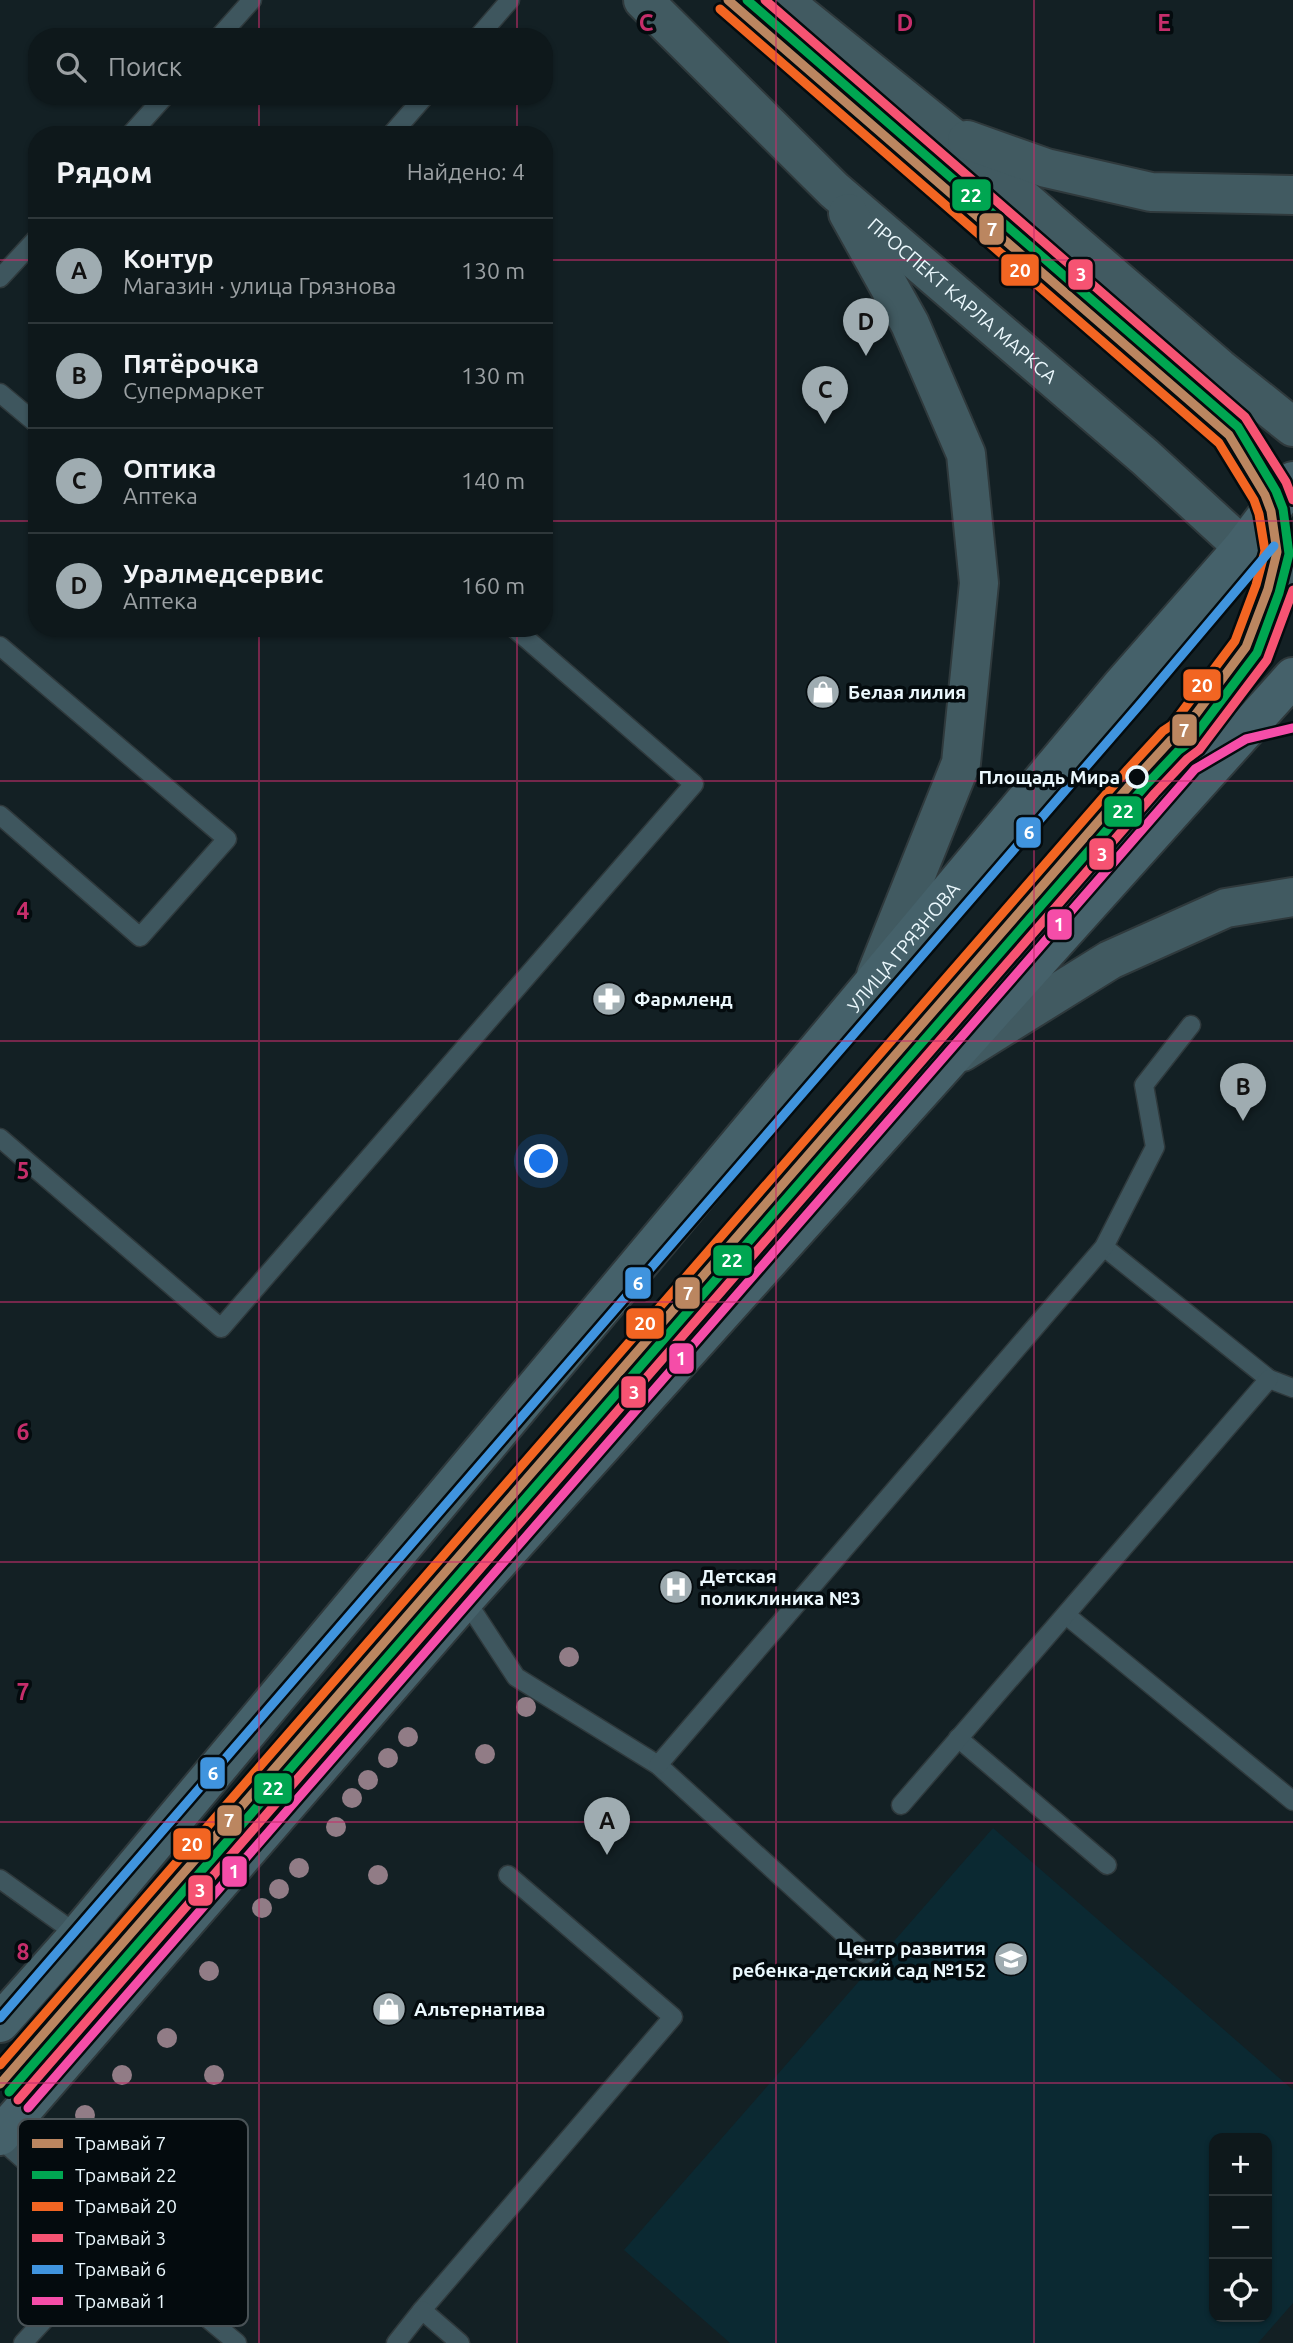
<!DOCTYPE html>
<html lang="ru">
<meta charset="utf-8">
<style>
body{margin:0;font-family:Ubuntu,sans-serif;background:#1c2528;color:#f1f3f6}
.controls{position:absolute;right:21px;bottom:21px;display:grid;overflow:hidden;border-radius:14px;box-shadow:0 2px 5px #0004}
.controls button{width:63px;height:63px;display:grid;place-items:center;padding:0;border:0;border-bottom:2px solid #2e373a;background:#0e181b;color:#f1f3f6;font:35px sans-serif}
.you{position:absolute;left:542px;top:1162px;width:24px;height:24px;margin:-18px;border:5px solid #fff;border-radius:50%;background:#1a73e8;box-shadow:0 0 0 10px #1a73e833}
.badge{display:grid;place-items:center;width:46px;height:46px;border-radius:50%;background:#9facb1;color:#111;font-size:23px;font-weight:700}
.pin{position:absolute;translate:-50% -58px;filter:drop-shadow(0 2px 4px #0008)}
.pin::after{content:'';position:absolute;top:37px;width:24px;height:21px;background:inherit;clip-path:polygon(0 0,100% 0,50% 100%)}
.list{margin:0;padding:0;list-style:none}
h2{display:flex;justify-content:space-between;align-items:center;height:91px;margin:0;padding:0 28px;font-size:30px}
h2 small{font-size:23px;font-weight:400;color:#9ba0a3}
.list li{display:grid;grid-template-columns:46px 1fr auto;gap:21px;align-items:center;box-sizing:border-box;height:105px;padding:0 28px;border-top:2px solid #2e373a}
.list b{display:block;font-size:26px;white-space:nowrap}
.list p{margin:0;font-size:23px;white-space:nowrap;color:#9ba0a3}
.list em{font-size:23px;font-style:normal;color:#9ba0a3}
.icon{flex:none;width:38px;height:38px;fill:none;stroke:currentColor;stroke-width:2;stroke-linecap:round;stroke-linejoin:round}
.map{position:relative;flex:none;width:1293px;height:2343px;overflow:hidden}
.search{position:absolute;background:#0e181b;box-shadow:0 2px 5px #0004;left:28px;top:28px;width:525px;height:77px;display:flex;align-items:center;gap:18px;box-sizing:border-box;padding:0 24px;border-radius:28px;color:#9ba0a3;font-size:26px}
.panel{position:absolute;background:#0e181b;box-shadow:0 2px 5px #0004;left:28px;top:126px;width:525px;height:511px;border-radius:28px}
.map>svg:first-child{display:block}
.built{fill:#0b2932;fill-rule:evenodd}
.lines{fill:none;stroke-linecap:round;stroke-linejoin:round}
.lane-casing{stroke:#2f393c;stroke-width:21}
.secondary-casing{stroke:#2f393c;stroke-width:42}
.primary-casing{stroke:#2f393c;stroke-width:42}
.lane{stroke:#3e565e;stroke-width:18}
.secondary{stroke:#415a61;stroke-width:38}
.primary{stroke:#45616a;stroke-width:38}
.tram-1-casing{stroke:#040b0e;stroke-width:14}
.tram-2-casing{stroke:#040b0e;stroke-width:14}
.tram-3-casing{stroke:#040b0e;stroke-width:14}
.tram-4-casing{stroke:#040b0e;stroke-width:14}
.tram-5-casing{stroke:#040b0e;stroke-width:14}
.tram-6-casing{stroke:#040b0e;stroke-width:14}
.tram-1{stroke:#bb8660;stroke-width:9}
.tram-2{stroke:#00a651;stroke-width:9}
.tram-3{stroke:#f26522;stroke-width:9}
.tram-4{stroke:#f65372;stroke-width:9}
.tram-5{stroke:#4094de;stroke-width:9}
.tram-6{stroke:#f54da8;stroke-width:9}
.tree{fill:#917c86}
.grid{fill:none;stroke:#c62e6b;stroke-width:2;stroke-opacity:0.55}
.stop-dot{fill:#040b0e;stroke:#ebf8fd;stroke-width:3.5}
.labels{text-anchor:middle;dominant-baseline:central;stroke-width:7;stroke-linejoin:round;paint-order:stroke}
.street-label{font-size:19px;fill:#ebf8fd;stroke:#040b0e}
.poi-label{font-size:19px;font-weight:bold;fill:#ebf8fd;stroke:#040b0e;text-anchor:start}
.stop-label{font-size:19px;font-weight:bold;fill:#ebf8fd;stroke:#040b0e;text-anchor:end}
.key{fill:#040b0e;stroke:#495256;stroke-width:2}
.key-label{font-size:19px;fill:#ebf8fd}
.grid-label{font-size:23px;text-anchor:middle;font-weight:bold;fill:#c62e6b;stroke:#040b0e;stroke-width:7;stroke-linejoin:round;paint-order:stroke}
.line-badge{stroke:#040b0e;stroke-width:2.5}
.badge-label{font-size:19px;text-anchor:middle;font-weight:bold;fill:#fff}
</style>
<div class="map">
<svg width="1293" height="2343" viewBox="0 0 1293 2343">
<rect width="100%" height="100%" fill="#132024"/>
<path class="built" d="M993,1828L1293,2090V2303L1258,2343H730L624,2250ZM1214,2138H1267V2317H1214Z"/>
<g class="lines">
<g class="lane-casing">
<g id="lane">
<path d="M219,37L252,0"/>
<path d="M478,37L510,0"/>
<path d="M130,135L165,96"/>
<path d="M391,135L425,96"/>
<path d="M0,278L37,238"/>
<path d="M0,393L37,424"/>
<path d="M0,646L227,839L140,937L0,815"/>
<path d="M0,1138L221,1328L694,784L514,628"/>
<path d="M1104,1247L1269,1379L1293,1388"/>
<path d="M465,1599L516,1677L658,1765L866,1954"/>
<path d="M1066,1615L1293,1801"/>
<path d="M958,1738L1107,1865"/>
<path d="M658,1765L1104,1247L1155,1147L1144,1085L1191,1025"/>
<path d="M901,1805L1269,1379"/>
<path d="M0,1879L78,1935"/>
<path d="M0,2139L116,2242L237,2343"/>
<path d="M422,2310L673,2017L508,1875"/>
<path d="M23,2343L116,2242L196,2148"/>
<path d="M396,2343L422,2310L460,2343"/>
</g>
</g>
<g class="secondary-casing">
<g id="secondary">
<path id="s1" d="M643,0L834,190L1145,457L1243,547L1293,589"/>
<path d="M782,0L948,134L1219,368L1293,427"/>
<path d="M967,140L1046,168L1151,192L1293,195"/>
<path d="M848,213L910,324L966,454L979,583L961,763L876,975"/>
<path d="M962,1052L1110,960L1226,908L1293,897"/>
</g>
</g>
<g class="primary-casing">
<g id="primary">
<path id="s2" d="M0,2023L78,1935L1123,684L1243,547L1293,481"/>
<path d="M0,2136L465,1599L1293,677"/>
</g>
</g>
<use href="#lane" class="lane"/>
<use href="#secondary" class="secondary"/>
<use href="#primary" class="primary"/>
<g class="tram-1-casing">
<path id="tram-1" d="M0,2084L1137,777L1171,740L1181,734L1246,647L1268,589L1277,552L1271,511L1265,495L1229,435L728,0"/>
</g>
<g class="tram-2-casing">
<path id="tram-2" d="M9,2092L1146,785L1179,750L1190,742L1257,653L1279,593L1289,554L1283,509L1276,491L1238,427L747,0"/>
</g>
<g class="tram-3-casing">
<path id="tram-3" d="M0,2065L1128,769L1163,731L1172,725L1235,641L1256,585L1265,551L1259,514L1254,500L1219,443L720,9"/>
</g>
<g class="tram-4-casing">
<g id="tram-4">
<path d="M765,0L1245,417L1286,482L1293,500"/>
<path d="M18,2100L1155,793L1187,759L1199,750L1267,660L1293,590"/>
</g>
</g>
<g class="tram-5-casing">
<path id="tram-5" d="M0,2018L1142,702L1274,546"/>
</g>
<g class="tram-6-casing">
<path id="tram-6" d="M28,2108L1195,769L1246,739L1293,728"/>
</g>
<use href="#tram-1" class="tram-1"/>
<use href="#tram-2" class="tram-2"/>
<use href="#tram-3" class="tram-3"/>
<use href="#tram-4" class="tram-4"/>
<use href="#tram-5" class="tram-5"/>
<use href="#tram-6" class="tram-6"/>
</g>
<g class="tree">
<circle cx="569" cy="1657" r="10"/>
<circle cx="526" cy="1707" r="10"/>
<circle cx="408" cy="1737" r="10"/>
<circle cx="485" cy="1754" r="10"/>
<circle cx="388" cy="1758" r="10"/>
<circle cx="368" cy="1780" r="10"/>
<circle cx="352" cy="1798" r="10"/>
<circle cx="336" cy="1827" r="10"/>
<circle cx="299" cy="1868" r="10"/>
<circle cx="378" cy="1875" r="10"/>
<circle cx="279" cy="1889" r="10"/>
<circle cx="262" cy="1908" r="10"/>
<circle cx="209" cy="1971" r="10"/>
<circle cx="167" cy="2038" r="10"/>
<circle cx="122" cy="2075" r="10"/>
<circle cx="214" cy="2075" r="10"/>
<circle cx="85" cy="2115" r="10"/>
</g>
<path class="grid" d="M259,0V37M517,0V37M776,0V2343M1034,0V2343M259,96V135M517,96V135M0,260H37M544,260H1293M0,521H37M544,521H1293M259,628V2343M517,628V2343M0,781H1293M0,1041H1293M0,1302H1293M0,1562H1293M0,1822H1293M0,2083H1293"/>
<defs>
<g id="shop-disc" transform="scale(1.75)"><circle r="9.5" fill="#9facb1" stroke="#040b0e"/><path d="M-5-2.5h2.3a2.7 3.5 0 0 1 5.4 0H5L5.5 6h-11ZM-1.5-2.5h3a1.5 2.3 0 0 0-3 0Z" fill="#fff"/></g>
<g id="pharmacy-disc" transform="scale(1.75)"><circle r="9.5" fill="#9facb1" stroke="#040b0e"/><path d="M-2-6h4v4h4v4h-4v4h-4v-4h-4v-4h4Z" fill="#fff"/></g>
<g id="hospital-disc" transform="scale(1.75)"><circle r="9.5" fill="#9facb1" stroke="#040b0e"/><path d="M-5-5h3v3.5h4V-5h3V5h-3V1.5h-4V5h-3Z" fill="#fff"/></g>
<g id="school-disc" transform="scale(1.75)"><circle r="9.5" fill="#9facb1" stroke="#040b0e"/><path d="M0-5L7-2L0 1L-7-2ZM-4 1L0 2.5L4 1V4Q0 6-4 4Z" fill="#fff"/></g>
</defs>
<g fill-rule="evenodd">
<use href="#shop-disc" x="823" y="692"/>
<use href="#pharmacy-disc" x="609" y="999"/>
<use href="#hospital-disc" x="676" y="1587"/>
<use href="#school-disc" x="1011" y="1959"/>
<use href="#shop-disc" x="389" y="2009"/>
</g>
<circle class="stop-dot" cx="1137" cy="777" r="10"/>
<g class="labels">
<g class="street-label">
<text stroke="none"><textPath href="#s1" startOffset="439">ПРОСПЕКТ КАРЛА МАРКСА</textPath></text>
<text stroke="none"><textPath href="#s2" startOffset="1405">УЛИЦА ГРЯЗНОВА</textPath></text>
</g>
<g class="poi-label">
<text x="848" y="692">Белая лилия</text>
<text x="634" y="999">Фармленд</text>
<text x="700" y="1576">Детская<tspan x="700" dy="22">поликлиника №3</tspan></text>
<text x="986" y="1948" text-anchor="end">Центр развития<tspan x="986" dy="22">ребенка-детский сад №152</tspan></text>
<text x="414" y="2009">Альтернатива</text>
</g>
<g class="stop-label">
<text x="1120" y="777">Площадь Мира</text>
</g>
</g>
<rect x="18" y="2119" width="230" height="207" rx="10" class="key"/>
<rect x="32" y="2139" width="31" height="9" fill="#bb8660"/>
<rect x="32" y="2171" width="31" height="8" fill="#00a651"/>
<rect x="32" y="2202" width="31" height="9" fill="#f26522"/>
<rect x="32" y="2234" width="31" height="8" fill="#f65372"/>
<rect x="32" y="2265" width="31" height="9" fill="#4094de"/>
<rect x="32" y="2297" width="31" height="8" fill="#f54da8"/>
<g class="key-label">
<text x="75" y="2150">Трамвай 7</text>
<text x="75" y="2182">Трамвай 22</text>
<text x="75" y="2213">Трамвай 20</text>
<text x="75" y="2245">Трамвай 3</text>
<text x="75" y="2276">Трамвай 6</text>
<text x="75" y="2308">Трамвай 1</text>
</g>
<g class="grid-label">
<text x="646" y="31">C</text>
<text x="905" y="31">D</text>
<text x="1164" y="31">E</text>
<text x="23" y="919">4</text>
<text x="23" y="1179">5</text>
<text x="23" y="1440">6</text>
<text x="23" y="1700">7</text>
<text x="23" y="1960">8</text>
</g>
<g class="line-badge">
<rect x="951" y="178" width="41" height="34" rx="7" fill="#00a651"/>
<rect x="978" y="212" width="27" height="34" rx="7" fill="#bb8660"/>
<rect x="1000" y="253" width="40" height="34" rx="7" fill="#f26522"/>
<rect x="1067" y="258" width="27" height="33" rx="7" fill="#f65372"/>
<rect x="1182" y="668" width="40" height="34" rx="7" fill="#f26522"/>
<rect x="1171" y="713" width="27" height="34" rx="7" fill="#bb8660"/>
<rect x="1103" y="795" width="40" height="33" rx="7" fill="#00a651"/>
<rect x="1015" y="816" width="27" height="33" rx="7" fill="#4094de"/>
<rect x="1088" y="837" width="27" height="34" rx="7" fill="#f65372"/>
<rect x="1046" y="908" width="27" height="33" rx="7" fill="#f54da8"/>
<rect x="712" y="1244" width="41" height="33" rx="7" fill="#00a651"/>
<rect x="624" y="1266" width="28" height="34" rx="7" fill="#4094de"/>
<rect x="674" y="1276" width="27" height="34" rx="7" fill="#bb8660"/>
<rect x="625" y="1307" width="40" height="33" rx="7" fill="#f26522"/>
<rect x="668" y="1342" width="27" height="33" rx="7" fill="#f54da8"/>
<rect x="620" y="1375" width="27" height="34" rx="7" fill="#f65372"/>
<rect x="199" y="1756" width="27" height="34" rx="7" fill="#4094de"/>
<rect x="253" y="1772" width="40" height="33" rx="7" fill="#00a651"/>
<rect x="216" y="1804" width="27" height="33" rx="7" fill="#bb8660"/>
<rect x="172" y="1827" width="40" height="34" rx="7" fill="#f26522"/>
<rect x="221" y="1855" width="27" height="33" rx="7" fill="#f54da8"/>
<rect x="187" y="1874" width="27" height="33" rx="7" fill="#f65372"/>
</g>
<g class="badge-label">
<text x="971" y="202">22</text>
<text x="992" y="236">7</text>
<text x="1020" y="277">20</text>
<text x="1081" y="281">3</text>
<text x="1202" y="692">20</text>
<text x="1184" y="737">7</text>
<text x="1123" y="818">22</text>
<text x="1029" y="839">6</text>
<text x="1102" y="861">3</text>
<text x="1059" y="931">1</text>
<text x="732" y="1267">22</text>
<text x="638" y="1290">6</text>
<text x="688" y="1300">7</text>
<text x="645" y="1330">20</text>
<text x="681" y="1365">1</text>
<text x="634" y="1399">3</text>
<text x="213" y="1780">6</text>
<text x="273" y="1795">22</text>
<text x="229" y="1827">7</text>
<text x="192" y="1851">20</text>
<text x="234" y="1878">1</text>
<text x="200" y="1897">3</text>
</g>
</svg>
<div class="controls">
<button>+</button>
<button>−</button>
<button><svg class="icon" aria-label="locate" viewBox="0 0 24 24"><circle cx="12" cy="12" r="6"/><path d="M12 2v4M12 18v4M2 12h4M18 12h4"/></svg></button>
</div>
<div class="you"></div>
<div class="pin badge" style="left:607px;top:1855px">A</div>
<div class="pin badge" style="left:1243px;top:1121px">B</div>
<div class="pin badge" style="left:825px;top:424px">C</div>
<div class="pin badge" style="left:866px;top:356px">D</div>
<div class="search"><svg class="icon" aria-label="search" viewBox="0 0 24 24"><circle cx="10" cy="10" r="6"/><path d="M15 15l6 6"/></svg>Поиск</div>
<section class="panel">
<h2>Рядом<small>Найдено: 4</small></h2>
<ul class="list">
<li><span class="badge">A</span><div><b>Контур</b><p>Магазин · улица Грязнова</p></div><em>130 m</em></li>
<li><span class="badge">B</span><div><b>Пятёрочка</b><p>Супермаркет</p></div><em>130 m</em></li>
<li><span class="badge">C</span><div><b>Оптика</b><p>Аптека</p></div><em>140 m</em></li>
<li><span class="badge">D</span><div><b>Уралмедсервис</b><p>Аптека</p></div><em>160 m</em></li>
</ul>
</section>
</div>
